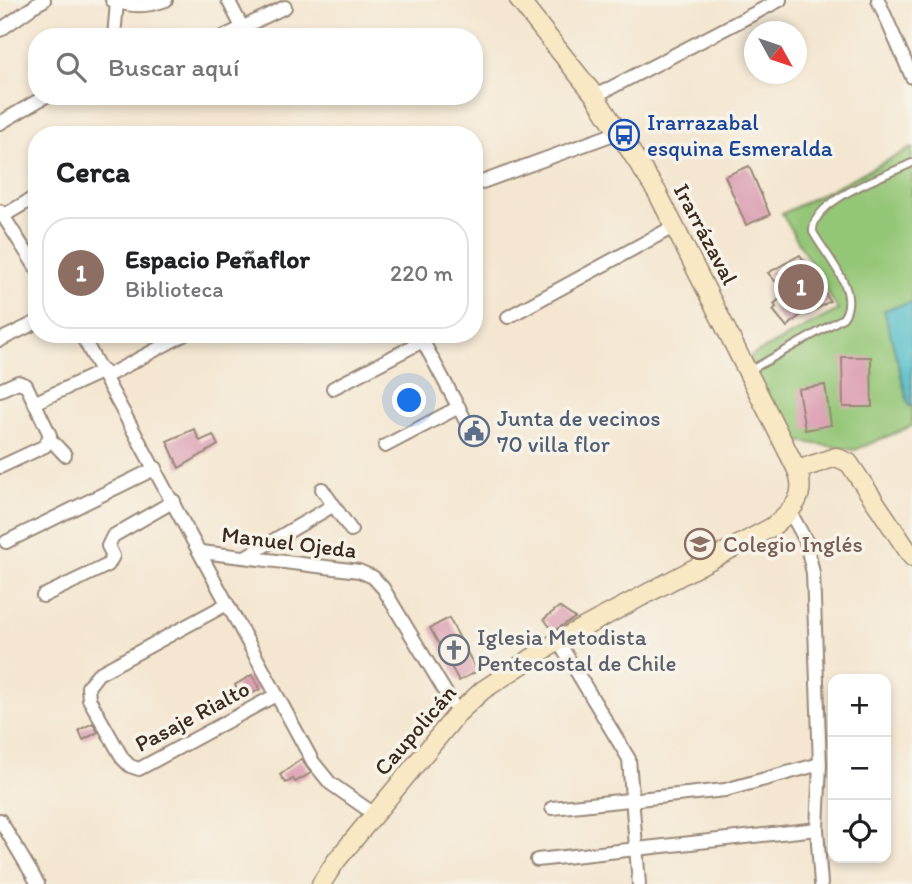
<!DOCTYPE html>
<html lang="es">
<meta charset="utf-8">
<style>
body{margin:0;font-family:Itim,sans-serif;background:#f2f2f2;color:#202124}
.controls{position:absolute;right:21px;bottom:21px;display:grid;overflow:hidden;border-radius:14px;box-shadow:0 4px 10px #0003}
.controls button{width:63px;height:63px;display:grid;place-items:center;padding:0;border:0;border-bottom:2px solid #e0e0e0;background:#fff;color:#202124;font:35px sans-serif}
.compass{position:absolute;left:744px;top:21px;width:63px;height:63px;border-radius:50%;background:#fff;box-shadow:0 4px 10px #0003;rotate:130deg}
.you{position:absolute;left:410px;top:401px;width:24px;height:24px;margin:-18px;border:5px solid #fff;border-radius:50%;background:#1a73e8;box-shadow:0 0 0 10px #1a73e833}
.badge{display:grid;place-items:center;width:46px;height:46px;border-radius:50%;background:#ea580c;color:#fff;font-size:23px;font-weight:700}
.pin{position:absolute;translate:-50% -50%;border:4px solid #fff;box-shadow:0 2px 7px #0006}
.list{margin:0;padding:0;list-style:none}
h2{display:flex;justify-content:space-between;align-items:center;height:91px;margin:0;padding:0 28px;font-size:30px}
h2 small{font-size:23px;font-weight:400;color:#757577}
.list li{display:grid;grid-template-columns:46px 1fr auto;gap:21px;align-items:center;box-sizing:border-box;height:112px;margin:0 14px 14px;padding:0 14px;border:2px solid #e0e0e0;border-radius:28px}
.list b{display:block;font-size:26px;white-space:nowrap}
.list p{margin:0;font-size:23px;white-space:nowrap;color:#757577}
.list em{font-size:23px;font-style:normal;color:#757577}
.icon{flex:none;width:38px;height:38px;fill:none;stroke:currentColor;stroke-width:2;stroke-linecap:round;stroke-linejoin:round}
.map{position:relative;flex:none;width:912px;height:884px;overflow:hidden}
.search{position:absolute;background:#fff;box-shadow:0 4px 10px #0003;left:28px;top:28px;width:455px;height:77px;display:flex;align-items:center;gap:18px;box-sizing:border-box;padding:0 24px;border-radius:28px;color:#757577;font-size:26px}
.panel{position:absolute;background:#fff;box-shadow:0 4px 10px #0003;left:28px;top:126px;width:455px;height:217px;border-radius:28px}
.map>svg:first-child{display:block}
.green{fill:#94c677;stroke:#68784a;stroke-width:2}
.water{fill:#4fbcc9;stroke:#457374;stroke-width:2}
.building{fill:#db9eb2}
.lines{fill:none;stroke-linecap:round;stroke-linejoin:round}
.lane-casing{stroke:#988877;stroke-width:10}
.street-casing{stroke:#988877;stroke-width:16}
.secondary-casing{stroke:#988877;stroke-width:21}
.lane{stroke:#fff;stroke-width:6}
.street{stroke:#fff;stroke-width:12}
.secondary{stroke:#f8e8c3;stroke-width:18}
.labels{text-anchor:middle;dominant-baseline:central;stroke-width:7;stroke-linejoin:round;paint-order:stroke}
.transit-label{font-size:23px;fill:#164399;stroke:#f7f3e8;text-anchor:start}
.street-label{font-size:23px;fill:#3b2a1e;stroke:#f7f3e8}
.service-label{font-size:23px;fill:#4e5e75;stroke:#f7f3e8;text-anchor:start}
.education-label{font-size:23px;fill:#785e54;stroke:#f7f3e8;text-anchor:start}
.worship-label{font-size:23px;fill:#5b616d;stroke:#f7f3e8;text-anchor:start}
</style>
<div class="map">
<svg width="912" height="884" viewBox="0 0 912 884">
<rect width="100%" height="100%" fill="#f7f3e8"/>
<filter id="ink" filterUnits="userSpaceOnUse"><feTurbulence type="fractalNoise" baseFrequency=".0143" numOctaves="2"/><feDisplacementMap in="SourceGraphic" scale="14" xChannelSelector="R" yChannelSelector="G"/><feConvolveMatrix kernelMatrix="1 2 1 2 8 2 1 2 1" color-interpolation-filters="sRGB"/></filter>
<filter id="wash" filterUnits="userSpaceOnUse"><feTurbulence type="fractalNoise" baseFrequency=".00686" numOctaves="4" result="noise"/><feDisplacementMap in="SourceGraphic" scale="28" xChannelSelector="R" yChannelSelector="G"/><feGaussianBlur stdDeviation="1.57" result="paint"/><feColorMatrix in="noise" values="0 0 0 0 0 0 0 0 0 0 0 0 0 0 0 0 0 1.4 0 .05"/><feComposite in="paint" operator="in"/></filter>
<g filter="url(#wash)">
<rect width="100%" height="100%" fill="#f4e6d0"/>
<path class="green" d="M912,148V426L855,450L791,440L749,357L838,310L782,214Z"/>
<path class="water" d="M912,302V406H909L884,310Z"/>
<g id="blocks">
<g class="building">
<path d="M749,166L770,215L746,225L725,176Z"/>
<path d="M800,255L830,301L807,315L804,312L787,327L773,310L776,307L774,304L786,293L768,273Z"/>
<path d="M842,357H871L872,407H843Z"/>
<path d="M825,385L831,425L805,430L798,389Z"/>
<path d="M194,429L200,441L213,435L218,445L179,468L167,441Z"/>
<path d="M559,607L575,618L553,631L544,619Z"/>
<path d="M449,618L477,671L459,681L430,628Z"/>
<path d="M252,675L260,689L242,699L235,685Z"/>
<path d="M93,723L98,732L83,740L79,730Z"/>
<path d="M301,759L311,773L295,782L293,779L286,783L280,775Z"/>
</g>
</g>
</g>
<g filter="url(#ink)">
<use href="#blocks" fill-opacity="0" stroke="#988877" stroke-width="2"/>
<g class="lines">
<g class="lane-casing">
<path id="lane" d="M749,371L843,318C862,292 825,255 813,232C811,200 885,176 912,163"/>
</g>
<g class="street-casing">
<g id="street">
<path d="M112,0C132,7 146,7 166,0"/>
<path d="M228,0L242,27"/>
<path d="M878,0L912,77"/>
<path d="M35,5L44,0"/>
<path d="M0,30L30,9"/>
<path d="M114,37L117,2"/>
<path d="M223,37L285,7"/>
<path d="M595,96L780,0"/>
<path d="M0,123L46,96"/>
<path d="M474,185L619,132"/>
<path d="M0,211L37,269"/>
<path d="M3,216L37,196"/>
<path d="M508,317L675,226"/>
<path d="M81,334L313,762L330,783L374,814"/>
<path d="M419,334L469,427"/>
<path d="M0,340L37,322"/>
<path d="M107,376L185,334"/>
<path d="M333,388L423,341"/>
<path d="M0,390L18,382L26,385L50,435L45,446L0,467"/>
<path d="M36,402L103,371"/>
<path d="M50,439L65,455"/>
<path d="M385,446L459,407"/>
<path d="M322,489L351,530"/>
<path d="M790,512L806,541L813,573L820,764L817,829L821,884"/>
<path d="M6,542L156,468"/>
<path d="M201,552L359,571L373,577L383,588L458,713"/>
<path d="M245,557L334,505"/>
<path d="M43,596L108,565L113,556L108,546L113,536L174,501"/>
<path d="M227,604L98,674L88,687L89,699L123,759L130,766L139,769L276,695"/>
<path d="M558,641L629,759L639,884"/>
<path d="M552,808L725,790L820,764"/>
<path d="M0,820L38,884"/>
<path d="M537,860L817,829"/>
</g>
</g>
<g class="secondary-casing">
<g id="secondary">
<path d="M797,470L836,457L849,463L912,557"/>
<path d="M321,884L336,861L458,713L483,690L558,641L772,527C792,510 808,497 797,470L657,192L595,96L519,0"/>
</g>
</g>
<use href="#lane" class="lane"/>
<use href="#street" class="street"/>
<use href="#secondary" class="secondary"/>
</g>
</g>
<defs>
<g id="bus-ring" transform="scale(1.575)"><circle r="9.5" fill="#f7f3e8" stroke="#1a4fb4" stroke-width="1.5"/><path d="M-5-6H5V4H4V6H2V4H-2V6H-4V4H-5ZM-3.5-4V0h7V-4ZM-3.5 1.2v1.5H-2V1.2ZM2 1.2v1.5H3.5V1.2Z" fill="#1a4fb4"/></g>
<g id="civic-ring" transform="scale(1.575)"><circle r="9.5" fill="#f7f3e8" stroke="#5c6f8a" stroke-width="1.5"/><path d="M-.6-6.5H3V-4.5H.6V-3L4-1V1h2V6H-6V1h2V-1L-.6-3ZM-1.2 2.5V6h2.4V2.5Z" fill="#5c6f8a"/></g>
<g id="school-ring" transform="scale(1.575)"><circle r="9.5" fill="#f7f3e8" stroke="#8d6e63" stroke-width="1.5"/><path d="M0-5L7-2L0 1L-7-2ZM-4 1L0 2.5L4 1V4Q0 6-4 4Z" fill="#8d6e63"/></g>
<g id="church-ring" transform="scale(1.575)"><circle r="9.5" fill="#f7f3e8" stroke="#6b7280" stroke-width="1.5"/><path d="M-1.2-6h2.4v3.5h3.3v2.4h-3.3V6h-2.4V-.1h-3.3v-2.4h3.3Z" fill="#6b7280"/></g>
</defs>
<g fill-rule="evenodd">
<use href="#bus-ring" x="624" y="135"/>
<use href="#civic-ring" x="474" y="431"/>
<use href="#school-ring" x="700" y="544"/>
<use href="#church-ring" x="454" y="650"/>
</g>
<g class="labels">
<g class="transit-label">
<text x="647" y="122">Irarrazabal<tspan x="647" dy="26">esquina Esmeralda</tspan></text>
</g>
<g class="street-label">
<text transform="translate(706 234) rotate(62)">Irarrázaval</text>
<text transform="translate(289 542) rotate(7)">Manuel Ojeda</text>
<text transform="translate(192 716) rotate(-28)">Pasaje Rialto</text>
<text transform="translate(415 730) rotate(-49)">Caupolicán</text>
</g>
<g class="service-label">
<text x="497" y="418">Junta de vecinos<tspan x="497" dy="26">70 villa flor</tspan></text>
</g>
<g class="education-label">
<text x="723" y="544">Colegio Inglés</text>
</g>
<g class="worship-label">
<text x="477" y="637">Iglesia Metodista<tspan x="477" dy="26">Pentecostal de Chile</tspan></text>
</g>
</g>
</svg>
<div class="controls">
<button>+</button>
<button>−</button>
<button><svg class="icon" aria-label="locate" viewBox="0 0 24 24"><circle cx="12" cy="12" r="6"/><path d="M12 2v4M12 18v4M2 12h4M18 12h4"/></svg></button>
</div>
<svg class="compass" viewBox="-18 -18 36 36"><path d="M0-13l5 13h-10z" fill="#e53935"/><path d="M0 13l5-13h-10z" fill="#757577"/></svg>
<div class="you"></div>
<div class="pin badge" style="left:801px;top:287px;background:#8d6e63">1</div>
<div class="search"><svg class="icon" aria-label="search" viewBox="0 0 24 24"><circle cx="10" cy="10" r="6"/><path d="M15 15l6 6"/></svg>Buscar aquí</div>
<section class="panel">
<h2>Cerca<small></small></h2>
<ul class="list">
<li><span class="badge" style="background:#8d6e63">1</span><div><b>Espacio Peñaflor</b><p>Biblioteca</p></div><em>220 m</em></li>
</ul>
</section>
</div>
